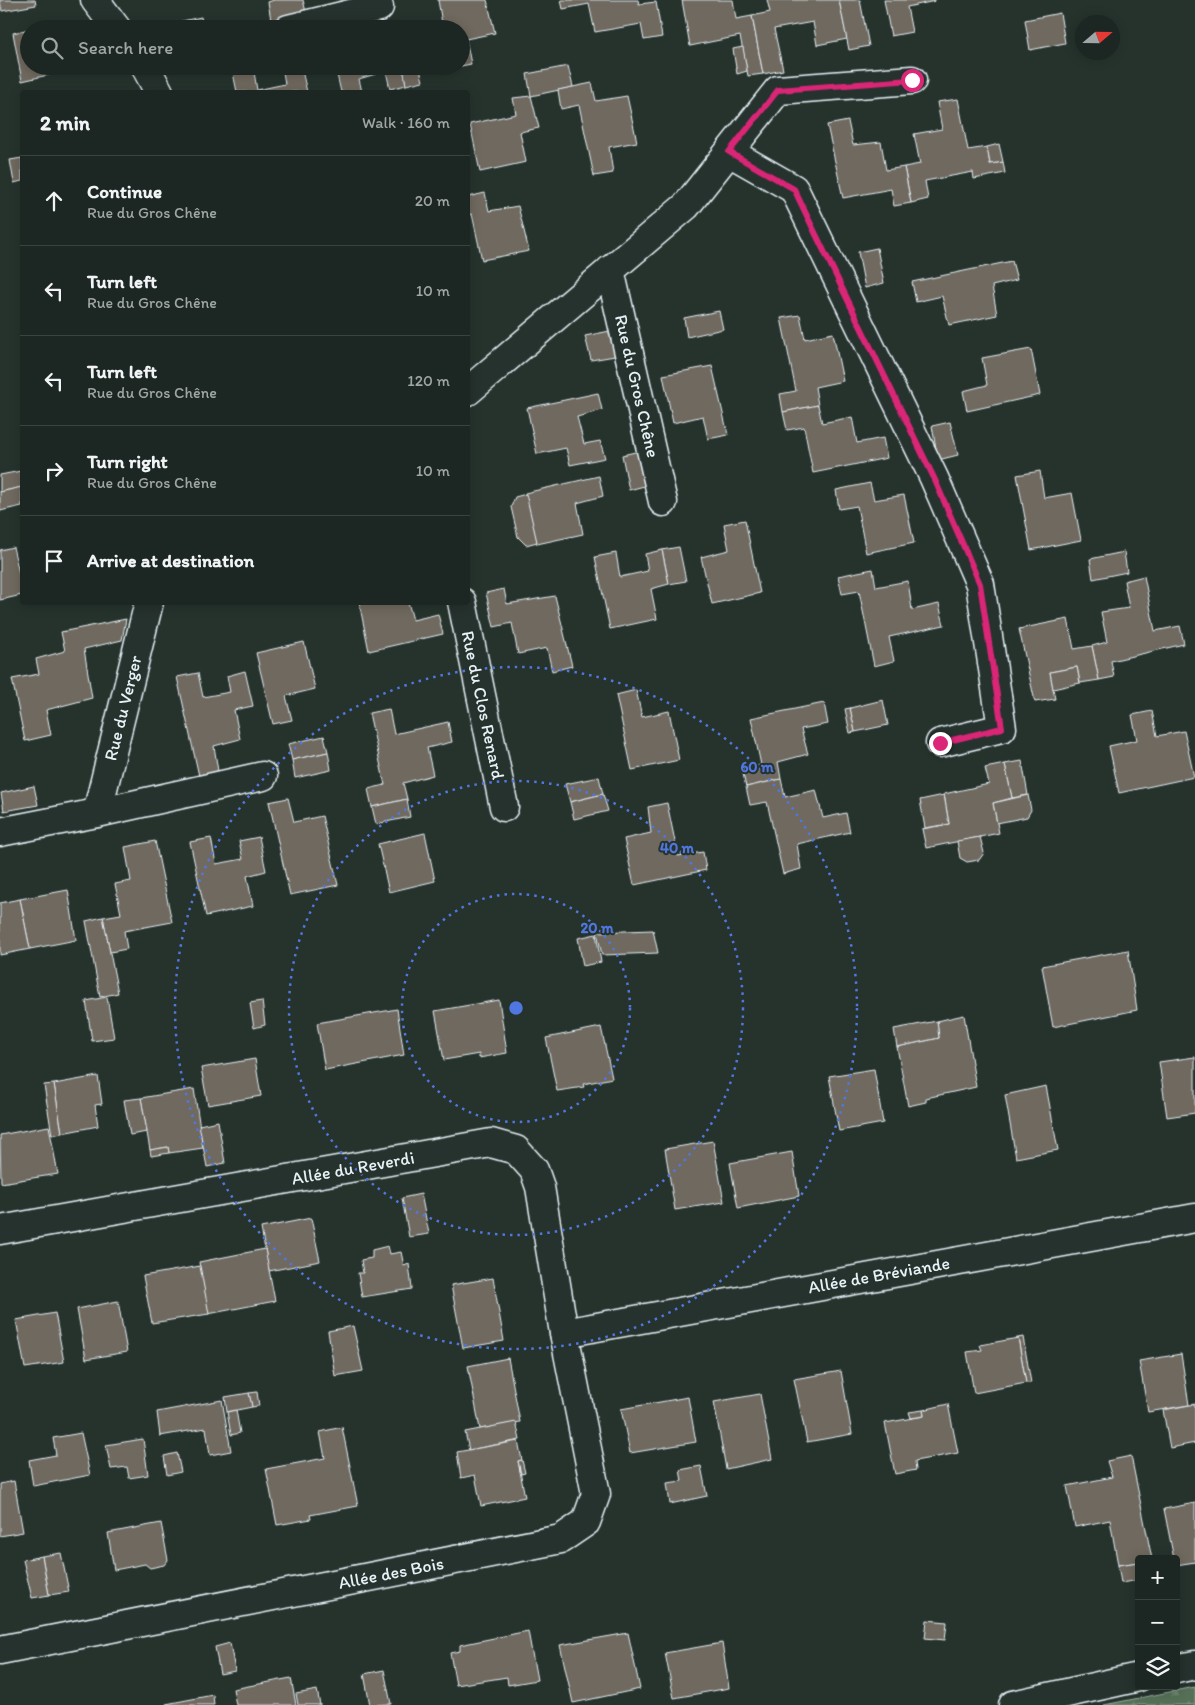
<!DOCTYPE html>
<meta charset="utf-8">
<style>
body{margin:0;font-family:Itim,sans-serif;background:#29322f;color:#f1f3f6}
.controls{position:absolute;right:15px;bottom:15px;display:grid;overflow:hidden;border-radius:5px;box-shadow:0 2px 12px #0003}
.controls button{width:45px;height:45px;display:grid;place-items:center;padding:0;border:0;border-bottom:1px solid #3a4340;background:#1c2622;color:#f1f3f6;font:25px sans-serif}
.compass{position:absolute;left:1075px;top:15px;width:45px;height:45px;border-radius:50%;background:#1c2622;box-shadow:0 2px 12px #0003;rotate:70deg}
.stop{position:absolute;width:15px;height:15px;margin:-11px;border:4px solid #db2777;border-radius:50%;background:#fff}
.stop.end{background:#db2777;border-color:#fff;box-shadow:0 1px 5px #0008}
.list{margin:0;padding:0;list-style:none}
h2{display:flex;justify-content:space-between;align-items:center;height:65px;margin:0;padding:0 20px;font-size:21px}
h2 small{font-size:16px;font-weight:400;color:#a0a5a5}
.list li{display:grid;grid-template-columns:32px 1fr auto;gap:15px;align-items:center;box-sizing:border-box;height:90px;padding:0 20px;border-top:1px solid #3a4340}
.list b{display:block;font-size:19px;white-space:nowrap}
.list p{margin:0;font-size:16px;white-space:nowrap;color:#a0a5a5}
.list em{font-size:16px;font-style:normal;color:#a0a5a5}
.icon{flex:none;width:28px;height:28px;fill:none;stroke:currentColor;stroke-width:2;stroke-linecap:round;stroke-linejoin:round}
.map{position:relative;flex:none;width:1195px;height:1705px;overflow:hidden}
.search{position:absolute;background:#1c2622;box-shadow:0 2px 12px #0003;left:20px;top:20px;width:450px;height:55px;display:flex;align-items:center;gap:12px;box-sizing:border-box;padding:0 18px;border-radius:28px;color:#a0a5a5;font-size:19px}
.panel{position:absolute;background:#1c2622;box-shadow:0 2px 12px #0003;left:20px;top:90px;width:450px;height:515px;border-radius:5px}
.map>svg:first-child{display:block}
.forest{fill:url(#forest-firs);stroke:#9eb0a8}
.building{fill:#70695f;stroke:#e8f1f8}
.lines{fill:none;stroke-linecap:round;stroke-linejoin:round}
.minor-casing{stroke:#e8f1f8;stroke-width:31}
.minor{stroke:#26332d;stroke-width:28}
.route{stroke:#db2777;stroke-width:6}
.ring{fill:none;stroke:#5077e0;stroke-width:2.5;stroke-dasharray:2.5 5}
.labels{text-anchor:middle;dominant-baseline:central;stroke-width:4;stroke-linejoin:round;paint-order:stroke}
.street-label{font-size:18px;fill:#e8f1f8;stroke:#26332d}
.centre{fill:#5077e0;stroke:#26332d;stroke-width:2.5}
.ring-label{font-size:15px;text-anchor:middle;font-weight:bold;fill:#5077e0;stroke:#26332d;stroke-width:4;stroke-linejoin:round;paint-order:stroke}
</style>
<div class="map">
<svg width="1195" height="1705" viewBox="0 0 1195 1705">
<defs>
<pattern id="forest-firs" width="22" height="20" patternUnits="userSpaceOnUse" patternTransform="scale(1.25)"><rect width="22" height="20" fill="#547057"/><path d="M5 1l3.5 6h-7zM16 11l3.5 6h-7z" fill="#6d8570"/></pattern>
</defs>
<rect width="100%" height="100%" fill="#26332d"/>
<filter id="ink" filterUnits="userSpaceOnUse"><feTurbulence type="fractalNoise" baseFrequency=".02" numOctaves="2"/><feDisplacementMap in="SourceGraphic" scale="10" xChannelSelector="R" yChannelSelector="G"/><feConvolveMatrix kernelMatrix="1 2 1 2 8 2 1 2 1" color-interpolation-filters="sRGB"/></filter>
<g filter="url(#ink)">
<path class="forest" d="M1195,1687V1705H1104Z"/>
<g class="building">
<path d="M0,0H35L36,5L2,11Z"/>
<path d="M274,0H303L306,12L271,20L268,2Z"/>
<path d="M438,0H487L495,33L466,39L471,64L461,66V29H443Z"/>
<path d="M561,0H638L639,4L656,2L662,37L644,40L641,24L595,32L589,4L563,9Z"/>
<path d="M682,0H733L736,19L752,16L763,74L748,76L740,36L690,46Z"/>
<path d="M767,0H839L847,39L817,45L813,22L774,29L783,70L763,74L752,16L770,12Z"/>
<path d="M839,0H860L869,46L849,50Z"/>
<path d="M884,0H935V1L907,7L912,32L891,36Z"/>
<path d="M1060,13L1065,43L1030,50L1025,20Z"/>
<path d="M201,17L204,29H169L168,24Z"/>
<path d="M59,23L61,29H31Z"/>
<path d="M29,29V66H69L70,70L22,81L13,33Z"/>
<path d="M743,47L747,71L737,74L733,49Z"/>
<path d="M238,66H253L257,90L285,84L282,66H301L307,92H237L232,68Z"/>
<path d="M335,66H403L406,85L390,89L386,71L359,79L362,92H341Z"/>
<path d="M403,66H419L423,81L406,85Z"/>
<path d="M568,66L573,87L531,96L527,74Z"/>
<path d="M592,83L596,101L627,96L637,142L609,147L613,173L594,176L579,105L561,109L558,90Z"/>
<path d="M531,96L539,128L520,132L526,162L480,172L470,124L516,114L513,98Z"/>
<path d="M958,99L968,150L987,147L990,164L1003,162L1005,173L974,179L973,172L925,181L928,199L911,203L904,167L920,164L914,134L942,129L937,102Z"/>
<path d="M848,121L853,145L881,142L886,170L904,167L911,203L894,206L891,189L843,198L827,125Z"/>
<path d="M999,144L1003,162L990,164L987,147Z"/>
<path d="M22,158V181L14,183L10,160Z"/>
<path d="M485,193L489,211L518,206L529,251L482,260L472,214L468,215V197Z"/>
<path d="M877,248L884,283L865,288L858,252Z"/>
<path d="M1012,261L1017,280L992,286L997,315L949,325L942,296L916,302L912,282Z"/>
<path d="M719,311L723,329L687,337L684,318Z"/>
<path d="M800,315L805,339L833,333L843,381L815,387L818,405L783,412L780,394L796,391L781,318Z"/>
<path d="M610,331L615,356L591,360L585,336Z"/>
<path d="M1031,349L1040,395L967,411L963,391L987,385L982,358Z"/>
<path d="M712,366L728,435L708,439L703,416L673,423L663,375Z"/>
<path d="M598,393L602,410L577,417L584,444L600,441L605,458L570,465L566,448L537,454L527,408Z"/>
<path d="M818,405L822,423L852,417L857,443L883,438L887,458L813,473L804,427L787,430L783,412Z"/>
<path d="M950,422L958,455L938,460L932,426Z"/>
<path d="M640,451L648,485L629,490L622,455Z"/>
<path d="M21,471L22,487L0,492V475Z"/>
<path d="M1040,471L1044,498L1072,493L1081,540L1031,550L1017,475Z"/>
<path d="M599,476L603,496L577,503L583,534L537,544L525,493Z"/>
<path d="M870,483L874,500L904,495L914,543L866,553L857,506L839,509L836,490Z"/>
<path d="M22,487V506L0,511V492Z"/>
<path d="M526,494L537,542L526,545L518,537L511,507L515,497Z"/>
<path d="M745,520L760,593L712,604L701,557L729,550L724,524Z"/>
<path d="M13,547L22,586V595L0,600V550Z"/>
<path d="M679,547L686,581L669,584L662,550Z"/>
<path d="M662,550L669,584L651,589L657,619L610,629L595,557L616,553L620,577L648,571L645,554Z"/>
<path d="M1124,552L1127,572L1093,579L1090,559Z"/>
<path d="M873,569L876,587L908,581L912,610L939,604L944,625L889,637L894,661L874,666L859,591L842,594L838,576Z"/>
<path d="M1144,576L1155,631L1180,626L1184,644L1111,661L1114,677L1099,680L1092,646L1107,642L1101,612L1129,608L1124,581Z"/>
<path d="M504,589L507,604L555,596L572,666L552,671L547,648L518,654L512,623L494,627L486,593Z"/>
<path d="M359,602H408L413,620L438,614L443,634L369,651Z"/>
<path d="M126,619L122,640L84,649L92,698L46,710L51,735L25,741L12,679L39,674L36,659L65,651L61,632Z"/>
<path d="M1068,619L1074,649L1092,646L1099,680L1080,683L1077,667L1050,672L1055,699L1035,702L1019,629Z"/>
<path d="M304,642L315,689L286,696L292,720L273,724L256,653Z"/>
<path d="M1077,667L1080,683L1053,689L1050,672Z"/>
<path d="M245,671L253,706L234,710L240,739L214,746L218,771L199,776L177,677L198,673L203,697L230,692L227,676Z"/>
<path d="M636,690L642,717L669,711L679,760L632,770L616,695Z"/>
<path d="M883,700L888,725L855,732L850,708Z"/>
<path d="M824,703L828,724L801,729L808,754L778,762L781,779L746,787L742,769L761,765L751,718Z"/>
<path d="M850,708L855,732L850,733L845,709Z"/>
<path d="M389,709L394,734L448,722L452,742L427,748L433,775L403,783L407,799L372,807L368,789L385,785L369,713Z"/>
<path d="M1152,711L1157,736L1184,731L1194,777L1119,793L1109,746L1137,740L1132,715Z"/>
<path d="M324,736L328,752L292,760L288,744Z"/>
<path d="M328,752L331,770L295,778L292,760Z"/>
<path d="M1022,761L1028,795L1012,798L1005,764Z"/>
<path d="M1005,764L1012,798L993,803L999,833L926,848L922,829L949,824L944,794L989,784L985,768Z"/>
<path d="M599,777L603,794L570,802L565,784Z"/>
<path d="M781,779L785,797L816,790L823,818L846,813L850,832L797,844L801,869L783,874L767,802L750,805L746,787Z"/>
<path d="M34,786L38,805L4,811L1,793Z"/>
<path d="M603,794L608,811L574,819L570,802Z"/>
<path d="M944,795L949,824L925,828L920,800Z"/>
<path d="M1028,795L1031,810L1027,817L997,823L993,803Z"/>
<path d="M288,798L294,822L322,816L338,885L290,895L269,802Z"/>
<path d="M407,799L410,817L376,824L372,807Z"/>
<path d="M667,803L678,856L703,852L706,870L634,885L624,839L651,833L648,807Z"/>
<path d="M425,833L435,881L389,892L378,844Z"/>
<path d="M259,837L266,871L247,876L253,906L206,916L190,842L211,838L216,864L243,859L239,841Z"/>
<path d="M980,837L984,853L979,860L967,862L960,858L957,841Z"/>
<path d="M155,841L172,922L124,931L127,949L110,952L103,917L121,914L115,884L131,881L125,847Z"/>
<path d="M68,890L76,940L30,949L20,899Z"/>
<path d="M20,899L30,949L0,955V903Z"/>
<path d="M103,917L118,993L100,997L86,921Z"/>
<path d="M653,930L658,953L602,955L597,932Z"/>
<path d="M596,934L601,962L583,966L578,938Z"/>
<path d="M1128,950L1137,1010L1053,1027L1042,966Z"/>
<path d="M107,997L114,1038L92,1041L86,1001Z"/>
<path d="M499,1000L507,1053L479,1058V1054L444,1060L435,1011Z"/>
<path d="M262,1001L265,1025L254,1028L250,1003Z"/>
<path d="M397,1009L404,1055L325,1070L317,1023Z"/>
<path d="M964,1015L976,1087L926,1098V1102L908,1106L897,1047L939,1038L937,1021Z"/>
<path d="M937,1021L939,1038L897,1047L894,1029Z"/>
<path d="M601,1027L612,1078L583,1084L584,1087L557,1091L546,1038Z"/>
<path d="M1195,1057V1113L1167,1117L1159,1062Z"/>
<path d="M255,1059L261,1096L208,1105L201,1068Z"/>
<path d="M874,1069L883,1123L839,1131L829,1076Z"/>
<path d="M98,1076L102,1104L95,1105L98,1126L62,1133L54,1084Z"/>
<path d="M54,1084L62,1133L52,1135L44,1085Z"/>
<path d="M1046,1086L1058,1150L1016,1158L1005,1095Z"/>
<path d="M194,1089L203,1148L169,1153L168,1147L150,1150L141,1098Z"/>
<path d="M141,1098L147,1132L130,1135L124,1100Z"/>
<path d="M218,1121L225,1163L207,1167L199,1125Z"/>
<path d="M49,1126L58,1174L1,1183L0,1135Z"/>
<path d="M713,1141L724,1202L675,1210L665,1149Z"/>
<path d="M168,1147L169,1153L151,1156L150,1150Z"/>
<path d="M792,1152L799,1196L738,1208L730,1163Z"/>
<path d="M421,1194L429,1234L409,1237L402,1198Z"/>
<path d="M311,1218L320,1261L269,1271L261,1228Z"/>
<path d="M388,1246L390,1254L401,1252L404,1266L409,1264L412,1289L362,1297L358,1273H363L361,1260L372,1258V1250Z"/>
<path d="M265,1249L275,1301L208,1314L199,1262Z"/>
<path d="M200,1266L209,1314L152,1323L143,1276Z"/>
<path d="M493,1278L504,1341L463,1348L451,1285Z"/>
<path d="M118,1301L127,1352L86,1359L77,1309Z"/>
<path d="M55,1313L64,1362L25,1368L16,1320Z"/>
<path d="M353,1326L363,1371L335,1376L328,1331Z"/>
<path d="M1023,1337L1031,1383H1026L1018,1338Z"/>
<path d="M1018,1338L1026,1383L974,1393L967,1352L982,1350L980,1345Z"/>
<path d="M1181,1354L1189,1405L1148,1412L1139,1361Z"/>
<path d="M508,1358L520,1422L480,1429L468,1366Z"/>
<path d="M841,1371L852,1434L807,1442L794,1379Z"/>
<path d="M257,1392L259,1406L252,1407L249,1393Z"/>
<path d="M249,1393L252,1407L227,1412L225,1397Z"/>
<path d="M760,1394L772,1459L726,1469L714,1402Z"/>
<path d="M688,1397L696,1442L630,1453L621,1409Z"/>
<path d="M222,1400L231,1451L210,1455L206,1428L160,1436L157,1412Z"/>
<path d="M948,1404L958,1453L915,1461L916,1470L895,1474L885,1423L924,1416L923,1410Z"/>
<path d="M1195,1404V1443L1170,1448L1163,1410Z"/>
<path d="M236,1410L240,1433L231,1435L227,1412Z"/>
<path d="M923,1410L924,1416L911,1418L909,1412Z"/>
<path d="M516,1422L520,1440L469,1450L465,1432Z"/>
<path d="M342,1427L358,1506L310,1515L311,1519L277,1525L266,1469L325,1458L320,1432Z"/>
<path d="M81,1433L90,1475L33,1486L29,1460L56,1455L53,1438Z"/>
<path d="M143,1439L148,1475L129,1478L127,1467L111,1469L106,1445Z"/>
<path d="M518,1441L522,1460L518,1461L525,1497L481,1506L475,1475L461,1478L457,1452Z"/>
<path d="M177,1453L181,1472L167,1475L164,1456Z"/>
<path d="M1131,1456L1152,1559H1139V1562L1118,1565L1110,1520L1075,1527L1067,1486L1112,1477L1107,1461Z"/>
<path d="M522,1460L525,1473L521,1474L518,1461Z"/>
<path d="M701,1466L707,1496L670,1504L667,1483L682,1481L680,1470Z"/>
<path d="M14,1481L23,1532L0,1536V1484Z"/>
<path d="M1195,1503V1562L1176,1565V1559H1174L1164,1509Z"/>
<path d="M161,1523L168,1560L164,1565L150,1568L145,1564L114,1570L108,1533Z"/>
<path d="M61,1553L69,1592L49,1595L42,1556Z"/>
<path d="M42,1556L49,1595L32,1598L23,1560Z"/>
<path d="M1139,1562V1580L1121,1583L1118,1565Z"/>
<path d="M927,1620L947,1622L945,1640L925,1638Z"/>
<path d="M528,1631L537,1680L508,1685L507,1677L456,1685L450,1653L460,1651V1645Z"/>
<path d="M628,1633L640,1689L573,1703L560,1645Z"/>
<path d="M230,1643L235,1671L220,1674L215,1647Z"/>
<path d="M722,1643L729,1688L674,1698L665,1653Z"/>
<path d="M384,1670L391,1704L370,1705L364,1674Z"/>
<path d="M291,1678L296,1705H236L233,1689Z"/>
<path d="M317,1690L320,1705H298L296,1694Z"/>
<path d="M213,1695L214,1705H166V1704Z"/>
</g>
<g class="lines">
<g class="minor-casing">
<g id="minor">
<path d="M95,0L117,29"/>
<path d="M288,29L379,7"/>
<path d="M145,66L159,92"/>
<path d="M729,152L794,189L934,478L980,584L1002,728L940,743"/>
<path d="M610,270L663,502"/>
<path d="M468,391L686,206L778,90L912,80"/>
<path d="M462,602L504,807"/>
<path d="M97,813L263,776"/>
<path d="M0,832L97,813L149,602"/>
<path d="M0,1230L491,1143L516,1150L534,1170L540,1187L564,1333L596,1494L586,1522L561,1539L0,1650"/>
<path d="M564,1333L1195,1218"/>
<path d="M1176,1669L1195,1665"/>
<path d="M1013,1705L1139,1677"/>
</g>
</g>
<use href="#minor" class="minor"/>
</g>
</g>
<g class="lines" filter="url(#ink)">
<path class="route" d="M912,80L778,90L729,152L794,189L934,478L980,584L1002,728L940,743"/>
</g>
<g class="ring">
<circle cx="516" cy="1008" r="114"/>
<circle cx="516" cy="1008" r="227"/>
<circle cx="516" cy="1008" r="341"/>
</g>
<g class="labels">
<g class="street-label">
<text transform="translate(637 386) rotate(77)">Rue du Gros Chêne</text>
<text transform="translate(483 705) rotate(78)">Rue du Clos Renard</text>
<text transform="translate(123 708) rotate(-76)">Rue du Verger</text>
<text transform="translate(353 1168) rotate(-10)">Allée du Reverdi</text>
<text transform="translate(879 1275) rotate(-10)">Allée de Bréviande</text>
<text transform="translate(391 1573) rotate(-11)">Allée des Bois</text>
</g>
</g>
<circle cx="516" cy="1008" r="8" class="centre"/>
<g class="ring-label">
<text x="757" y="772">60 m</text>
<text x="677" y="853">40 m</text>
<text x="597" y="933">20 m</text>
</g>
</svg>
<div class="controls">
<button>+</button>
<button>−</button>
<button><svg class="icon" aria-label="layers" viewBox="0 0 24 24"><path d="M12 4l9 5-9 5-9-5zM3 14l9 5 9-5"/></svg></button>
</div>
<svg class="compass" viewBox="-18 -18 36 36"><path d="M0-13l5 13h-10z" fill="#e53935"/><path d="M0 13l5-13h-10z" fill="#a0a5a5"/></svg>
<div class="stop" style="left:912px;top:80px"></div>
<div class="stop end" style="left:940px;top:743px"></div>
<div class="search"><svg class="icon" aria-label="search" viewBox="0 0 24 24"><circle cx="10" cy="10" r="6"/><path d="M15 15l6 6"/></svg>Search here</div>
<section class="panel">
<h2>2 min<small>Walk · 160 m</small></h2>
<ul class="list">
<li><svg class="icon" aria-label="ahead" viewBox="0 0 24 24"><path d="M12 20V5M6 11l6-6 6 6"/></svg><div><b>Continue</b><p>Rue du Gros Chêne</p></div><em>20 m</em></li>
<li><svg class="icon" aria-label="left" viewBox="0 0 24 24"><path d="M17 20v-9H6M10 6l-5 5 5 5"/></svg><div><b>Turn left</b><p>Rue du Gros Chêne</p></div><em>10 m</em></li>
<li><svg class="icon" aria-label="left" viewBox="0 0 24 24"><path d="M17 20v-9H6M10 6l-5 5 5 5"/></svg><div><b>Turn left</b><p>Rue du Gros Chêne</p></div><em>120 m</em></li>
<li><svg class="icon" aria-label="right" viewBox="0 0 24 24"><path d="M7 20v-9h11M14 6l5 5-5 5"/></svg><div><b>Turn right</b><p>Rue du Gros Chêne</p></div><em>10 m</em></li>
<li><svg class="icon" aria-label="arrive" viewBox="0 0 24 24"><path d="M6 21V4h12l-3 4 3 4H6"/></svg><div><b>Arrive at destination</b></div></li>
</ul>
</section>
</div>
